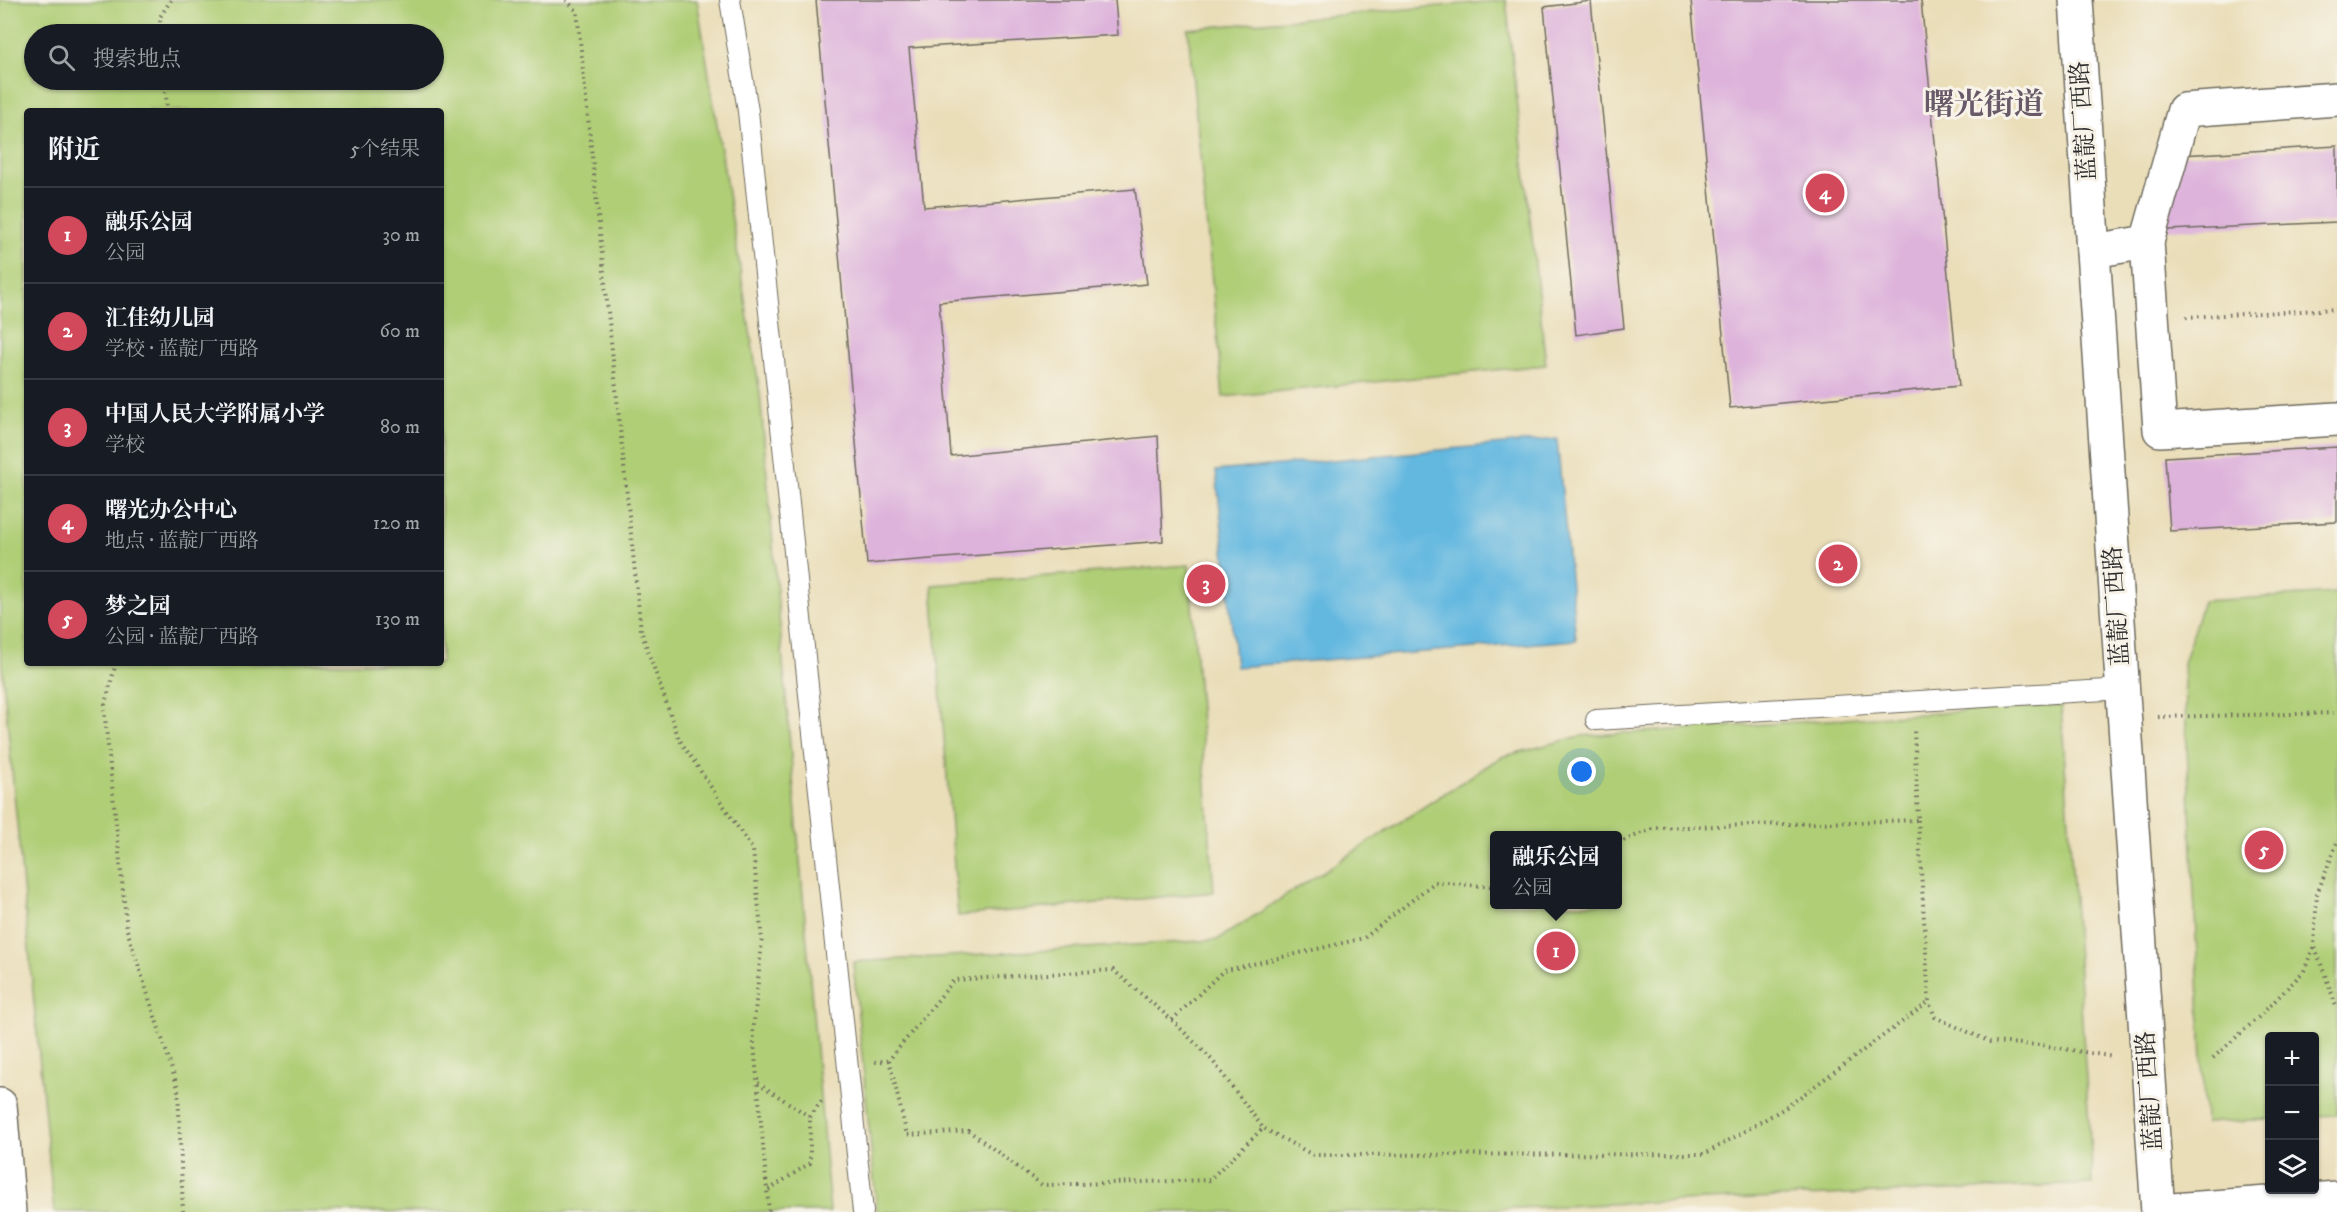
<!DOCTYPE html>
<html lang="zh">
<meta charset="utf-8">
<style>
body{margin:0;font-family:"IM FELL DW Pica","Noto Serif SC",serif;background:#242831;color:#f1f3f6}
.controls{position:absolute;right:18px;bottom:18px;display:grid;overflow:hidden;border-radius:6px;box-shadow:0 2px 4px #0004}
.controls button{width:54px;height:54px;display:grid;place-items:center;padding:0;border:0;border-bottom:2px solid #363941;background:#171b24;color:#f1f3f6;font:30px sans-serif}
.you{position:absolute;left:1582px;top:772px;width:21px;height:21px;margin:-15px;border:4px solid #fff;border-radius:50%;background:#1a73e8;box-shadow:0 0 0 9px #1a73e833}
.badge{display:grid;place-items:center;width:39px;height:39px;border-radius:50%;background:#d1495b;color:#fff;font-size:20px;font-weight:700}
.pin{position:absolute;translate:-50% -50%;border:3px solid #fff;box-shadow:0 2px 6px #0006}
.popup{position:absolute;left:1490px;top:831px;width:132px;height:78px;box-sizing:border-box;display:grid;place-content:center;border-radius:6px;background:#171b24;filter:drop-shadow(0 2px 4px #0005);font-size:20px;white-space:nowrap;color:#9ea1a6}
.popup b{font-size:22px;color:#f1f3f6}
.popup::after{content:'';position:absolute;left:50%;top:100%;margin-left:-12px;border:12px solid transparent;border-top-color:#171b24}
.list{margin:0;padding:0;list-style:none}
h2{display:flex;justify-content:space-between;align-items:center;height:78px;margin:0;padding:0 24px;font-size:26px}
h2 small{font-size:20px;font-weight:400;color:#9ea1a6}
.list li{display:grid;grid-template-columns:39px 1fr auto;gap:18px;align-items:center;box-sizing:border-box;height:96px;padding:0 24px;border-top:2px solid #363941}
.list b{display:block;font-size:22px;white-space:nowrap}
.list p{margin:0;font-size:20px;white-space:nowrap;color:#9ea1a6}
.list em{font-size:20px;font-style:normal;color:#9ea1a6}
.icon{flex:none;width:33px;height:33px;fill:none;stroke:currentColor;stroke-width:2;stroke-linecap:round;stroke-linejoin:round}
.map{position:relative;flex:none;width:2337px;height:1212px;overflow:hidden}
.search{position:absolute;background:#171b24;box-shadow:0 2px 4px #0004;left:24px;top:24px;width:420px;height:66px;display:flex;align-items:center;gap:15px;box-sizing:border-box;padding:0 21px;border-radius:33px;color:#9ea1a6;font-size:22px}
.panel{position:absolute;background:#171b24;box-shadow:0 2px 4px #0004;left:24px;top:108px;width:420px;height:558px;border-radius:6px}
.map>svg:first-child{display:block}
.green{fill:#afce76;stroke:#6d7c50;stroke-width:1.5;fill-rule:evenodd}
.water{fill:#64b8e0;stroke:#487286;stroke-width:1.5}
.building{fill:#ddb2db}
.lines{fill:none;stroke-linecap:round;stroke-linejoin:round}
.service-casing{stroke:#6e6a5d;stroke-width:22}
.minor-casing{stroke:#6e6a5d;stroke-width:36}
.tertiary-casing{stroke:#6e6a5d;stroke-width:36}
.path{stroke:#6e6a5d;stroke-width:4;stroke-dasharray:1.5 4.5;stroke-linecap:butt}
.service{stroke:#fff;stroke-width:20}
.minor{stroke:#fff;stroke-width:33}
.tertiary{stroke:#fff;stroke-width:33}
.labels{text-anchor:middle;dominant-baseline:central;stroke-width:6;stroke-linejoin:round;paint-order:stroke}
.street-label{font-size:24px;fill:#2b2b2b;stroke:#f7f3e8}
.district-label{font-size:30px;font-weight:bold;fill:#695a69;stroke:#f7f3e8}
</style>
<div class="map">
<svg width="2337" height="1212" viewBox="0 0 2337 1212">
<rect width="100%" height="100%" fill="#f7f3e8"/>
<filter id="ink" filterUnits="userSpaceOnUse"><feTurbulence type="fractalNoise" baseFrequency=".0167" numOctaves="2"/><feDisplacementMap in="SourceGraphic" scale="12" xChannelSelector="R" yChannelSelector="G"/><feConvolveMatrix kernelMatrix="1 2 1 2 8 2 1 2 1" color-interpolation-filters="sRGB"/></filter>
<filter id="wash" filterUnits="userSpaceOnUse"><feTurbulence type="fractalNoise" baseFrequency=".008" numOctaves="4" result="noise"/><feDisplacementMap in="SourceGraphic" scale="24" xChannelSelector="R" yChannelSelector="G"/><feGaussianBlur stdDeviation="1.35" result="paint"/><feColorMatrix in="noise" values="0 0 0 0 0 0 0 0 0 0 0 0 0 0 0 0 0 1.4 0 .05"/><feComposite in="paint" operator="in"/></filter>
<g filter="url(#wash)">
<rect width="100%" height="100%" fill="#eadeb9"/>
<g class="green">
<path d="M0,0H697L760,393L830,1212H54L0,646ZM34,34H434V80H34ZM27,111H441V663H27Z"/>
<path d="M1506,0L1546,365L1223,397L1188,29Z"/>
<path d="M1189,565L1214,892L958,916L932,585Z"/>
<path d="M2337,593V1115L2315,1116L2314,1036H2270L2269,1119L2205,1123L2183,663L2203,601Z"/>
<path d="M2061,705L2093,1184L1415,1212H877L853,962L1217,940L1501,757L1580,736ZM1494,836H1618V904H1494Z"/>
</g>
<path class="water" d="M1557,439L1576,640L1236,667L1216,471Z"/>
<g id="blocks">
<g class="building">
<path d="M816,0H1115L1118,35L909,48L924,207L1135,189L1147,284L939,302L951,456L1158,436L1163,541L867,564Z"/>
<path d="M1691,0H1921L1959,386L1730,408Z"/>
<path d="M1591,1L1624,328L1576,335L1544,7Z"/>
<path d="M2337,146V222L2168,230L2163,156Z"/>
<path d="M2337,447V522L2170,531L2165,457Z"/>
</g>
</g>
</g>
<g filter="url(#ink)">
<use href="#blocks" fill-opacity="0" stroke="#6e6a5d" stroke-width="1.5"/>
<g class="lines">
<g class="service-casing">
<g id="service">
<path d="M730,0L748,111L863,1212"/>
<path d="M1596,720L2123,689"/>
</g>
</g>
<g class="minor-casing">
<g id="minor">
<path d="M2147,242L2160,430L2337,419"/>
<path d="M2093,251L2147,242L2184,110L2337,99"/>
<path d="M2158,1211L2337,1198"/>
</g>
</g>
<g class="tertiary-casing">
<g id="tertiary">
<path d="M2076,0L2158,1212"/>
<path d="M0,1105L9,1212"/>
</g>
</g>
<g class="path">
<path d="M566,0L577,11L641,631L679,739L753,850L762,940L753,1033L769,1212"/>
<path d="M161,34L160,17L171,0"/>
<path d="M165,80L167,111"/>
<path d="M2186,317L2337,309"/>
<path d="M116,663L104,708L127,930L178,1088L183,1212"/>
<path d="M2158,717L2337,713"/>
<path d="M1918,820L1929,1002L1935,1017L1990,1042L2041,1045L2114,1057"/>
<path d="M1618,843L1655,828L1918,820L1914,730"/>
<path d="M2315,947L2337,1009"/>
<path d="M1172,1020L1212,1060L1263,1128"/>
<path d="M2213,1058L2260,1016L2304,971L2314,946L2317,894L2337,843"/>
<path d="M889,1060L907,1135L969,1131L1042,1185L1209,1180L1263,1128L1313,1155L1705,1154L1785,1108L1929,1002"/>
<path d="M875,1062L889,1060L954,980L1113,970L1172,1020L1223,971L1364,938L1435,882L1494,887"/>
<path d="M758,1083L810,1117V1163L767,1191"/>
<path d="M810,1117L822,1100"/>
</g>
<use href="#service" class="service"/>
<use href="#minor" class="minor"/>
<use href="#tertiary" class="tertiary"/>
</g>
</g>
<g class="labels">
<g class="street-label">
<text transform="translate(2084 121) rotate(-94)">蓝靛厂西路</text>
<text transform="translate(2117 606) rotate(-94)">蓝靛厂西路</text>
<text transform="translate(2150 1091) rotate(-94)">蓝靛厂西路</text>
</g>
<g class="district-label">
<text x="1984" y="105">曙光街道</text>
</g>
</g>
</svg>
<div class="controls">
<button>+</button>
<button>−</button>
<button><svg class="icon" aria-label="layers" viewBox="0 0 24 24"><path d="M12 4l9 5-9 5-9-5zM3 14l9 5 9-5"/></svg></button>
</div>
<div class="you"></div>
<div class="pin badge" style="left:1556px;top:951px">1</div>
<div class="popup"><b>融乐公园</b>公园</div>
<div class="pin badge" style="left:1838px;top:564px">2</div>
<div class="pin badge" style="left:1206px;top:584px">3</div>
<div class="pin badge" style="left:1825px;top:193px">4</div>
<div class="pin badge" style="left:2264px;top:850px">5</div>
<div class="search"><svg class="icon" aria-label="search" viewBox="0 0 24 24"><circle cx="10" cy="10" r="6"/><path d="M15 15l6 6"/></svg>搜索地点</div>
<section class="panel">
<h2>附近<small>5个结果</small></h2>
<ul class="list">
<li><span class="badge">1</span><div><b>融乐公园</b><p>公园</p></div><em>30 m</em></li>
<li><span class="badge">2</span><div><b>汇佳幼儿园</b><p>学校 · 蓝靛厂西路</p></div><em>60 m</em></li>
<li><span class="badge">3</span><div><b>中国人民大学附属小学</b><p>学校</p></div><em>80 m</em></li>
<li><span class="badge">4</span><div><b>曙光办公中心</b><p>地点 · 蓝靛厂西路</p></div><em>120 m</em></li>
<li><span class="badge">5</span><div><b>梦之园</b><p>公园 · 蓝靛厂西路</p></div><em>130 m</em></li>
</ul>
</section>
</div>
